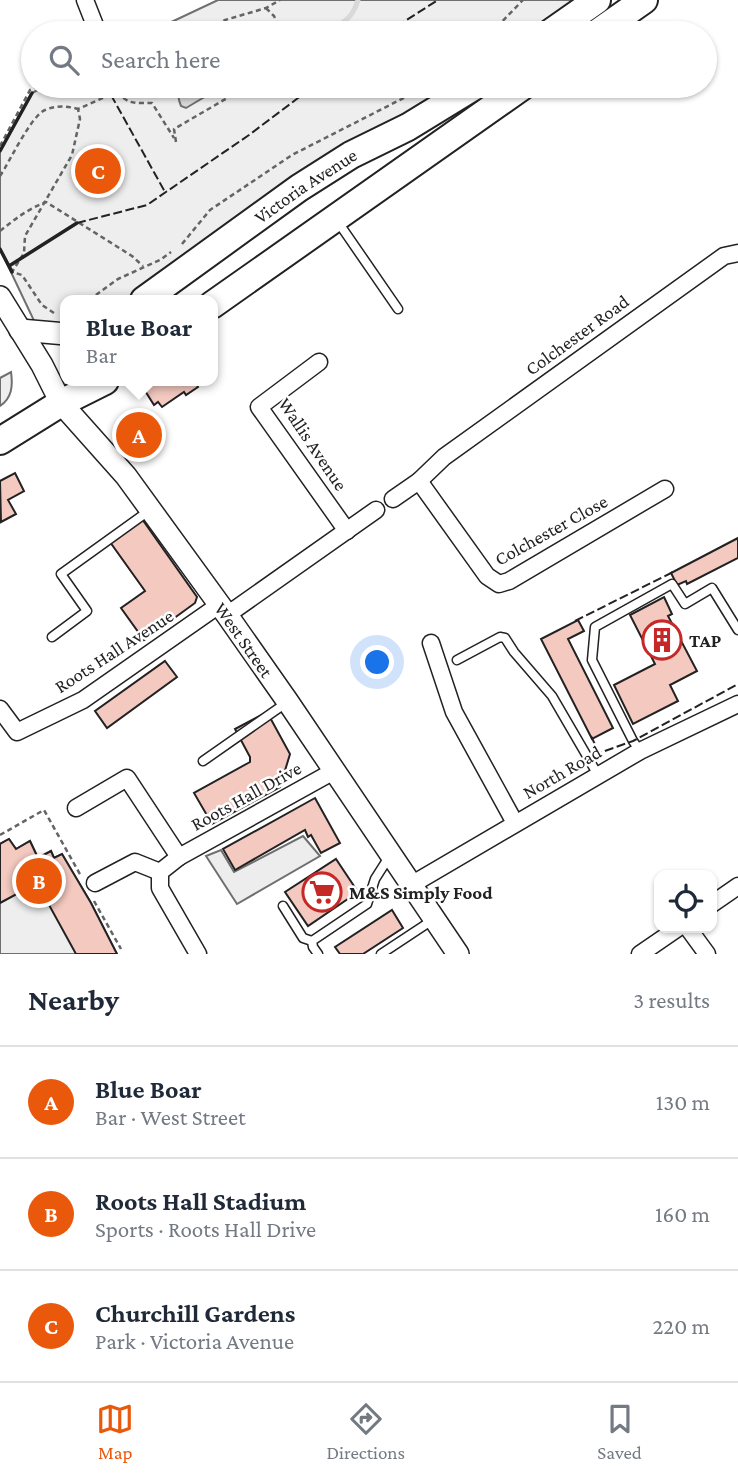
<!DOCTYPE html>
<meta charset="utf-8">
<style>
body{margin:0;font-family:"Crimson Pro",serif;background:#f2f2f3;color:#1f2937}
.controls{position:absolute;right:21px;bottom:21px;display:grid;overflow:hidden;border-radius:14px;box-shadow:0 2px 5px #0004}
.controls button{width:63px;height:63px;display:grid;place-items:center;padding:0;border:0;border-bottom:2px solid #e0e1e3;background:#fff;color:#1f2937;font:35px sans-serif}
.you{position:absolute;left:378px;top:663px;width:24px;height:24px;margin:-18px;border:5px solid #fff;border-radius:50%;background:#1a73e8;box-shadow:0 0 0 10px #1a73e833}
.badge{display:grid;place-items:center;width:46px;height:46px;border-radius:50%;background:#ea580c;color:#fff;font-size:23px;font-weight:700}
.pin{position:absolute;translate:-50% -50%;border:4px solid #fff;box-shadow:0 2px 7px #0006}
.popup{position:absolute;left:60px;top:295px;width:158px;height:91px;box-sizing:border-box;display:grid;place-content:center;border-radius:14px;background:#fff;filter:drop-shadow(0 2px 5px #0005);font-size:23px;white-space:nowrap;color:#747a83}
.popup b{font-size:26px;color:#1f2937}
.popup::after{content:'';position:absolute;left:50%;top:100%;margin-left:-14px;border:14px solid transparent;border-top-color:#fff}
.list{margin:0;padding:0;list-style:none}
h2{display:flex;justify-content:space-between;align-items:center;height:91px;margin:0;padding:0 28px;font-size:30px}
h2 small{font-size:23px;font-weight:400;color:#747a83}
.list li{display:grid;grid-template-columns:46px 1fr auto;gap:21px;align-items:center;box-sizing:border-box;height:112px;padding:0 28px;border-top:2px solid #e0e1e3}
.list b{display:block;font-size:26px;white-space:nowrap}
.list p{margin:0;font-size:23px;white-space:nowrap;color:#747a83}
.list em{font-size:23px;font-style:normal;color:#747a83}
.icon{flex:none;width:38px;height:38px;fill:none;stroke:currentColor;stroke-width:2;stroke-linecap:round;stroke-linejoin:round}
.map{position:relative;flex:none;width:738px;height:954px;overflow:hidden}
.search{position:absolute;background:#fff;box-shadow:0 2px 5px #0004;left:21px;right:21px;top:21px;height:77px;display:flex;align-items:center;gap:18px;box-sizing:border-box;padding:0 24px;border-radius:38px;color:#747a83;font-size:26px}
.sheet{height:427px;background:#fff}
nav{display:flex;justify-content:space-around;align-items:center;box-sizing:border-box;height:98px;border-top:2px solid #e0e1e3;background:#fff;font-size:19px;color:#747a83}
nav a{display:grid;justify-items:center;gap:4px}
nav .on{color:#ea580c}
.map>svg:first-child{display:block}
.green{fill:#eee;stroke:#6f6f6f;stroke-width:2}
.parking{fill:#ededed;stroke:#6f6f6f;stroke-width:2}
.water{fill:#d9d9d9;stroke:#6f6f6f;stroke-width:2}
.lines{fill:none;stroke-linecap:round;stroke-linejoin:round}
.stream{stroke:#d9d9d9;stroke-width:5}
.building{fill:#f3c9c0;stroke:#222;stroke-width:2}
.service-casing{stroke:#222;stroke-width:11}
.minor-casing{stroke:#222;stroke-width:19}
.secondary-casing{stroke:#222;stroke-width:24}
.trunk-casing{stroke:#222;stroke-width:30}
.path{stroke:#646464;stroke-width:2.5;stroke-dasharray:5 3.5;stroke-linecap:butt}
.service{stroke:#fff;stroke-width:8}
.minor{stroke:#fff;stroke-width:16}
.secondary{stroke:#fff;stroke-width:21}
.trunk{stroke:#fff;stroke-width:26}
.fence{stroke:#222;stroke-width:2;stroke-dasharray:9 3.5;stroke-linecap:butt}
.wall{stroke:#222;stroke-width:3.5}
.labels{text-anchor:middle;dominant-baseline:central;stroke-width:5;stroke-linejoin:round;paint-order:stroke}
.street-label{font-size:19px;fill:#222;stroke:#fff}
.poi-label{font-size:19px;font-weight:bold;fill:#222;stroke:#fff;text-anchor:start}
</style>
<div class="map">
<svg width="738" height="954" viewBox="0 0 738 954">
<rect width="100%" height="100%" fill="#fff"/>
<g class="green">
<path d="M218,0H596L546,33H148Z"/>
<path d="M45,86H467L145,300H66L65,328L37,327L0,249V151L32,93Z"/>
<path d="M11,372C13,386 12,398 0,406V378Z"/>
<path d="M9,839L16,849L30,841L38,858L51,851L54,858L62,854L91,903L117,954H0V844Z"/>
</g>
<path class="parking" d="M303,836L320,856L237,904L206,856L221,850L234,872Z"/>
<path class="water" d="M180,86H223L186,108L181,106C178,99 177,93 180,86Z"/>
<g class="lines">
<path class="stream" d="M332,33C344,19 352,20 358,0"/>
</g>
<g class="building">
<path d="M149,381H200L196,383L198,387L186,395L184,392L162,407L158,402L154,405L142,386Z"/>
<path d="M15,473L24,491L8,500L16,514L1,522L0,481Z"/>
<path d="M142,519L197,597L195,603L144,640L121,608L145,591L110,542Z"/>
<path d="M738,538V558L687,584L686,581L677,585L671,573Z"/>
<path d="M664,597L672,614L668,616L697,671L670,685L678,701L633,724L614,685L655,664L630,615Z"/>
<path d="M578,620L584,631L568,639L613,728L592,739L541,639Z"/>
<path d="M165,661L177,677L107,728L95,711Z"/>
<path d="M267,712L290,754L280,787L212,824L194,793L250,762V757L235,729Z"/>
<path d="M315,798L340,843L321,853L311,835L308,837L305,830L235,870L223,849Z"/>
<path d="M9,839L16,849L30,841L38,858L51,851L54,858L62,854L91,903L117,954H76L37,883L0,903V844Z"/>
<path d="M336,859L358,892L308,926L285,892Z"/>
<path d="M392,910L403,928L363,954H340L335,947Z"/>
</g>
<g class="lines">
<g class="service-casing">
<g id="service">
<path d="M338,222L398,309"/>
<path d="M52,637L87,611L61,574L150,510"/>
<path d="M457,660L500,637L505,638L514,652L552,696L598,775"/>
<path d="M640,751L633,741L592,660L595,627L672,584L685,604L712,588L738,630"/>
<path d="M203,761L286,703"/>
<path d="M283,906L303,938L312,941"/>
<path d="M318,954L313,947L312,941L367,904L375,879L389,857"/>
<path d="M381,954L434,919"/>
</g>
</g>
<g class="minor-casing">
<g id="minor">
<path d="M85,0L98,33"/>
<path d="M319,362L259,407L347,531"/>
<path d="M419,481L487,576L499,584L509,581L665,489"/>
<path d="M393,499L419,481L444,457L724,256L738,253"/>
<path d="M227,615L376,510"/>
<path d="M431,643L454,712L515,823"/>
<path d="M0,709L17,732L83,700L219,605"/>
<path d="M76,808L127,778L179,857"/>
<path d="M95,883L135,862L160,872"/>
<path d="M411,885L640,751L738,704"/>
<path d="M712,904L738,886"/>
<path d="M688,928L707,954"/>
<path d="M198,954L160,888V872L179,857L334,771"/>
<path d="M640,954L678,928"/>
</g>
</g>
<g class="secondary-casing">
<g id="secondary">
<path id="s1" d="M0,297L42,365L61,403L126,476L227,615L288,702L458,954"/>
<path d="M20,330L66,334"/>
</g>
</g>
<g class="trunk-casing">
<g id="trunk">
<path d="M550,33L597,0"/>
<path d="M597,33L644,0"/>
<path id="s2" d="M144,300L299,188L351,155L408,127L475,86"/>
<path d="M212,305L523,86"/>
<path d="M0,441L61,403L105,381"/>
</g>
</g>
<g class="path">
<path d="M266,8L274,16L279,27"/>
<path d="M201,33L225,20L266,8L280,0"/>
<path d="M491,33L523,0"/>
<path d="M117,92C129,105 135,103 152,103L174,138"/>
<path d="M176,142L174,129L248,86"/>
<path d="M0,146L30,90L39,86"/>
<path d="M0,176C10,161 31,116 45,110C57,105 67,106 78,109"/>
<path d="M0,231C15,219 28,209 46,202L132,256L143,266"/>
<path d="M182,244L210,210L292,155L427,86"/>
<path d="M89,300L118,279L160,260L171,252"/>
<path d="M54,313L42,305L22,275L12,272L24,253L25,236L72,155L80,119L78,109L130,86"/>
<path d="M0,835L44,810L81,876"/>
<path d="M94,901L121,949"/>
</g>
<use href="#service" class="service"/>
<use href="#minor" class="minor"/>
<use href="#secondary" class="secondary"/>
<use href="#trunk" class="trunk"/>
<g class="fence">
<path d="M386,33L438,0"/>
<path d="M111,95L165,192"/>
<path d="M77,223L147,205L249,135L314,86"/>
<path d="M575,621L675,571"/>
<path d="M591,736L599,753L633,741L738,684"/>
</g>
<g class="wall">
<path d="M0,151L32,93"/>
<path d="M0,249L12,272L9,266L77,223"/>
</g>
</g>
<defs>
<g id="building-ring" transform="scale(2.0125)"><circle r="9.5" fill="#fff" stroke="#c62828" stroke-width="1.5"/><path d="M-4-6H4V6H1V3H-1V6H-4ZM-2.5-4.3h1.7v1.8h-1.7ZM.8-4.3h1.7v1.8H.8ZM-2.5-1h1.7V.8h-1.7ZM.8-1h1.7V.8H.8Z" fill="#c62828"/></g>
<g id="supermarket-ring" transform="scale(2.0125)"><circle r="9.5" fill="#fff" stroke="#c62828" stroke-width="1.5"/><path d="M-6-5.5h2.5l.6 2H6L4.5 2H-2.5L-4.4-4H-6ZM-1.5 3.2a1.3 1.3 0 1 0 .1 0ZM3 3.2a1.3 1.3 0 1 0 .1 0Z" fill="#c62828"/></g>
</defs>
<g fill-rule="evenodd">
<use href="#building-ring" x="662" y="640"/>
<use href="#supermarket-ring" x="322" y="892"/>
</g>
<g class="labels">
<g class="street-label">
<text stroke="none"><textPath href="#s2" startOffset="198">Victoria Avenue</textPath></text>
<text transform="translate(577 335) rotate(-36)">Colchester Road</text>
<text transform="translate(313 444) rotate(56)">Wallis Avenue</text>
<text transform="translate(551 530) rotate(-29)">Colchester Close</text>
<text stroke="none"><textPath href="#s1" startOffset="422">West Street</textPath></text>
<text transform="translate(114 651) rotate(-33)">Roots Hall Avenue</text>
<text transform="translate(562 772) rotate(-30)">North Road</text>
<text transform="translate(246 796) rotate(-29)">Roots Hall Drive</text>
</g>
<g class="poi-label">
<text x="689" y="640">TAP</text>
<text x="349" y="892">M&amp;S Simply Food</text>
</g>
</g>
</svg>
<div class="controls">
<button><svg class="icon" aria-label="locate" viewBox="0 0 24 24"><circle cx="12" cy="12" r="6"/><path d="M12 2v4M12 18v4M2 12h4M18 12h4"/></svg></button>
</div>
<div class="you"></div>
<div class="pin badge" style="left:139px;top:435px">A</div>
<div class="popup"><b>Blue Boar</b>Bar</div>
<div class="pin badge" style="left:39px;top:881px">B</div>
<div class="pin badge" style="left:98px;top:171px">C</div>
<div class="search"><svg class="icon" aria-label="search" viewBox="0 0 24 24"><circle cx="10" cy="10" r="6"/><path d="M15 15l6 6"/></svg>Search here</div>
</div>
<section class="sheet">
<h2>Nearby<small>3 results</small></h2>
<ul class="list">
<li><span class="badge">A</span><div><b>Blue Boar</b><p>Bar · West Street</p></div><em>130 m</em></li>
<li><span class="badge">B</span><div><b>Roots Hall Stadium</b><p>Sports · Roots Hall Drive</p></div><em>160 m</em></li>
<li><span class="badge">C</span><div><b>Churchill Gardens</b><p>Park · Victoria Avenue</p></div><em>220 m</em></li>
</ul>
</section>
<nav>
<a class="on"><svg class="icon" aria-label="map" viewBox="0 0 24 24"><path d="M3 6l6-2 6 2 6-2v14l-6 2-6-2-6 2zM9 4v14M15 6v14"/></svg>Map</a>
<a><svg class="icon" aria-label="directions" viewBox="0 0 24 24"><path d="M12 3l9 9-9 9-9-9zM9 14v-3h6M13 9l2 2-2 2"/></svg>Directions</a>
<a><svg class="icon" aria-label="saved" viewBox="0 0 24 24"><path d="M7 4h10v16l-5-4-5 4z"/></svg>Saved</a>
</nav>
